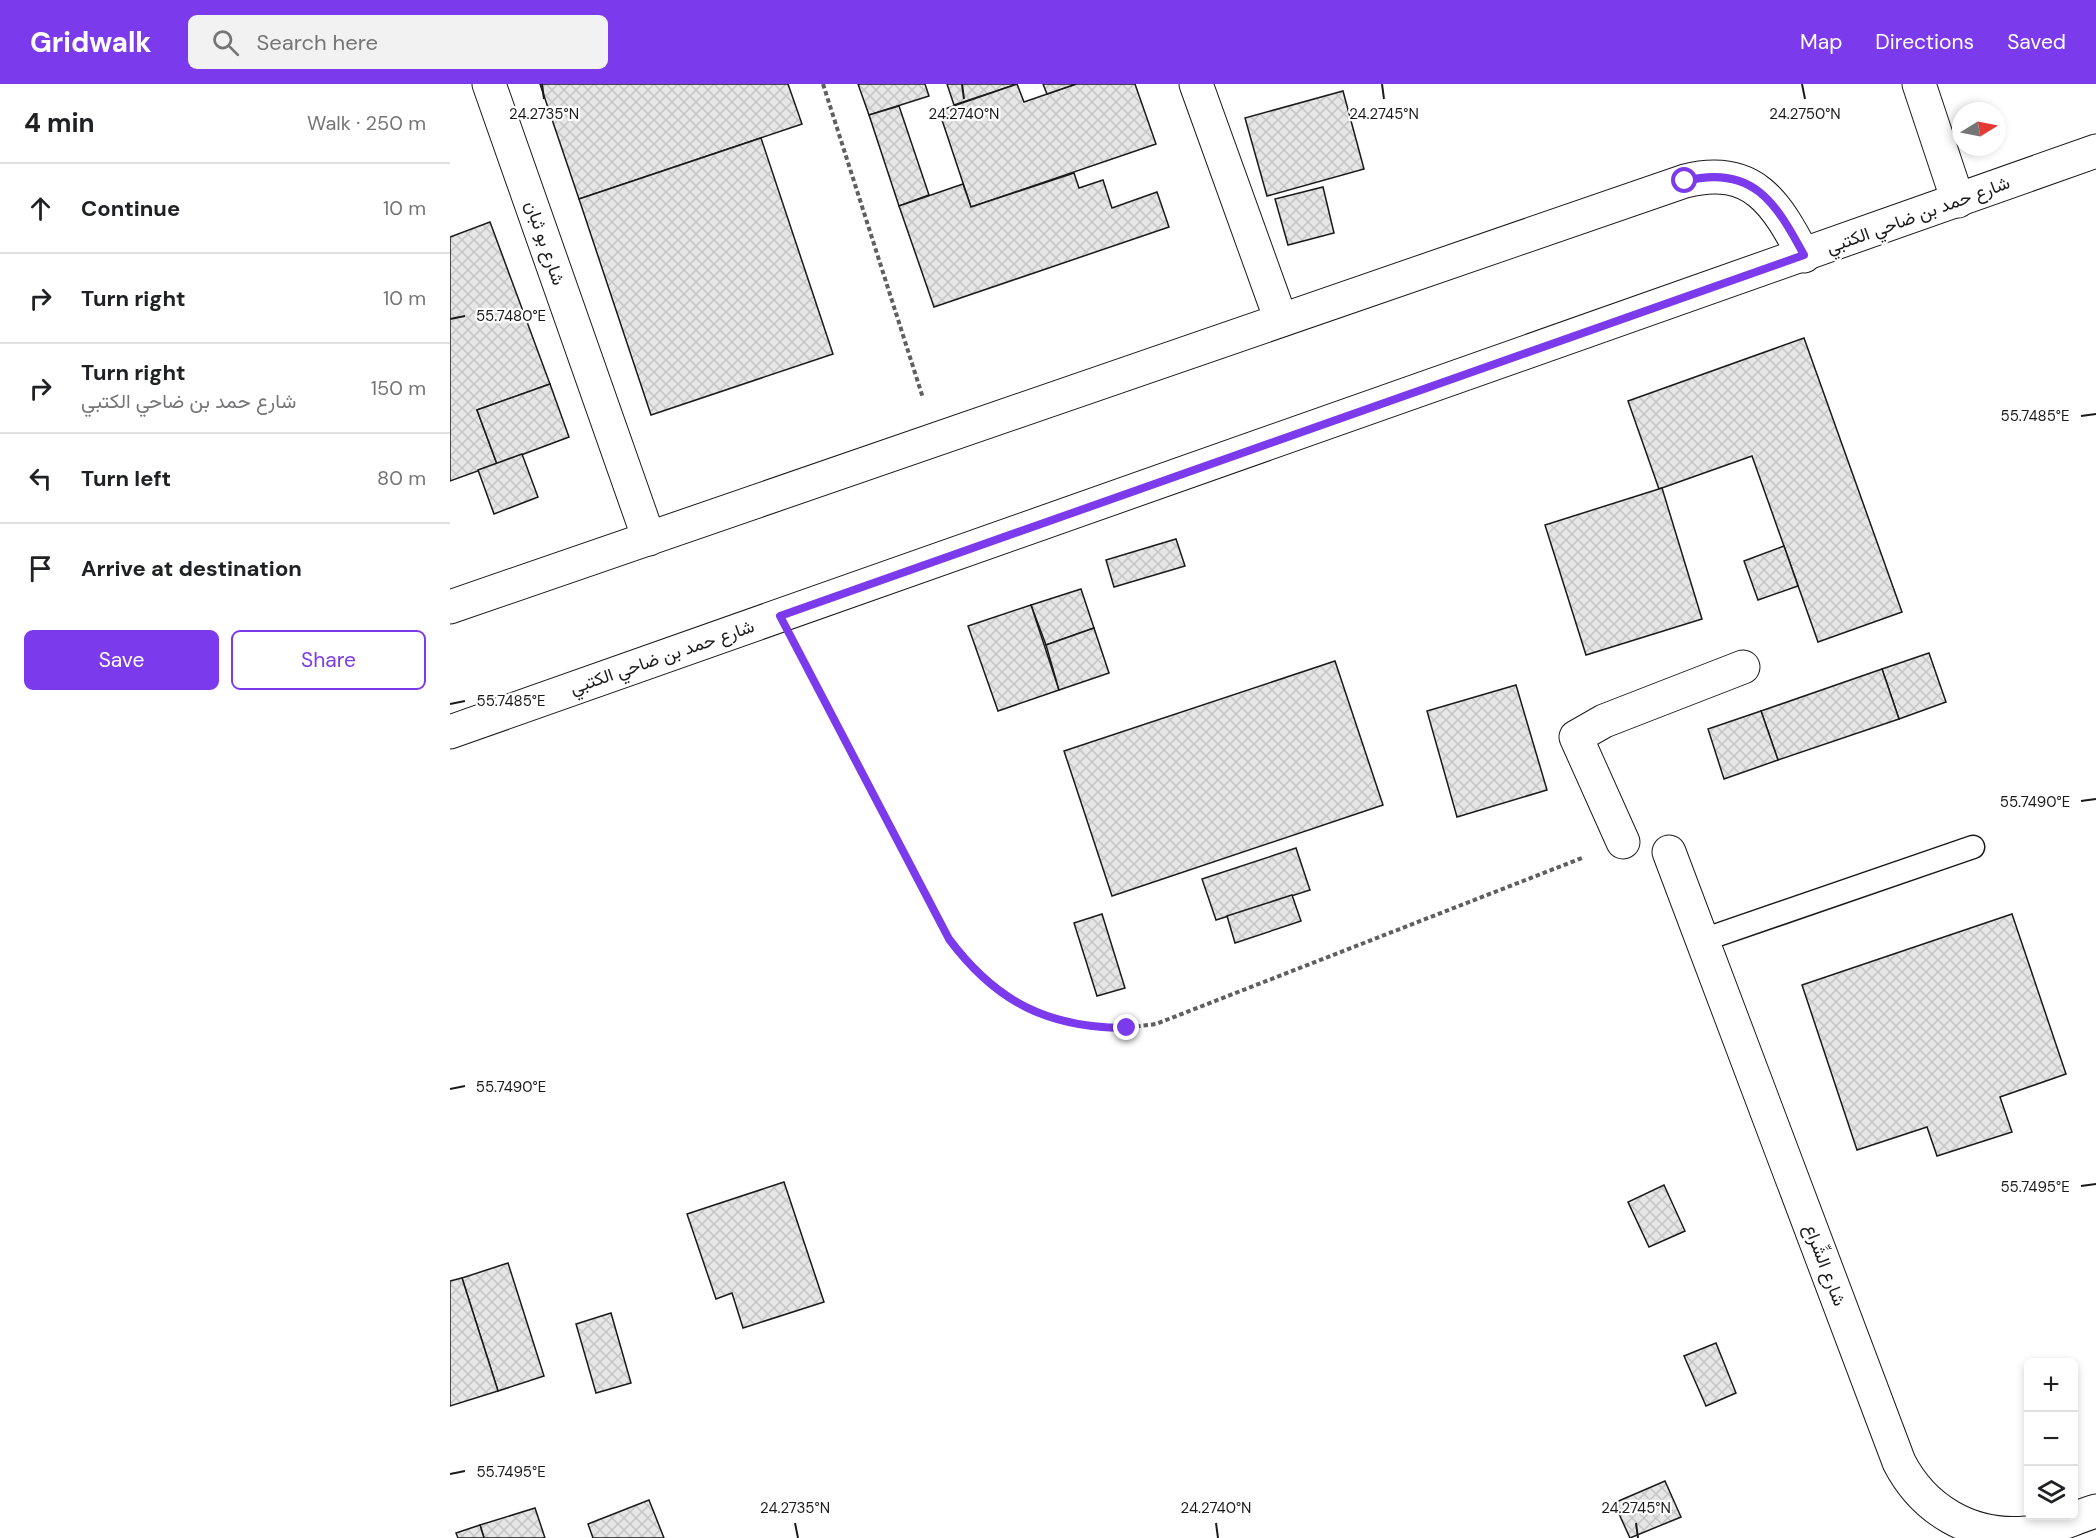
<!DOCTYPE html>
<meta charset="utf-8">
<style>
body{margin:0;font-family:"DM Sans",Vazirmatn,sans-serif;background:#f2f2f2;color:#202124}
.controls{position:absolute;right:18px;bottom:18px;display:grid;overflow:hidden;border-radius:9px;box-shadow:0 3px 9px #0003}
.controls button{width:54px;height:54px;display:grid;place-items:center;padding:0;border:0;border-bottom:2px solid #e0e0e0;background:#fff;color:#202124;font:30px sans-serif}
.compass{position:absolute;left:1502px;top:18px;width:54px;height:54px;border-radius:50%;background:#fff;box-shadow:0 3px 9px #0003;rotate:80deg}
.stop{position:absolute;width:18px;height:18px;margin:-14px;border:4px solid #7c3aed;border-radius:50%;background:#fff}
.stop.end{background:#7c3aed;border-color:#fff;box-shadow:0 2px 6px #0008}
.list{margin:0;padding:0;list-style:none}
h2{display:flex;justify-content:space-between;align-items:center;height:78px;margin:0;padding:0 24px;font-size:26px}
h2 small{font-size:20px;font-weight:400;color:#757577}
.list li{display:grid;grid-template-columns:39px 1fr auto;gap:18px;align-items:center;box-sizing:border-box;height:90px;padding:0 24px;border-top:2px solid #e0e0e0}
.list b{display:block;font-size:22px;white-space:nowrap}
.list p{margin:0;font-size:20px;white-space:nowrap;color:#757577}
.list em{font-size:20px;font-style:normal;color:#757577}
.actions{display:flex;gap:12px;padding:18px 24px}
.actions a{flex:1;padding:14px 0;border:2px solid #7c3aed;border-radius:9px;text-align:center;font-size:21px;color:#7c3aed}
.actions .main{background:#7c3aed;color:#fff}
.icon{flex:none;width:33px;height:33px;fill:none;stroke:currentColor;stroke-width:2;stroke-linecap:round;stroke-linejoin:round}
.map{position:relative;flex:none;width:1646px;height:1454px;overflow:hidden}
header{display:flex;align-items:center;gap:36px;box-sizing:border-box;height:84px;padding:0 30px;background:#7c3aed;color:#fff}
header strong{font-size:28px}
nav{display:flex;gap:33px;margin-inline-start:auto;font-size:21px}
.search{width:420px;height:54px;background:#f2f2f2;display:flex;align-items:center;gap:15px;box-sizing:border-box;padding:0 21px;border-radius:9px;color:#757577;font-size:22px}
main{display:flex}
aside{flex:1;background:#fff}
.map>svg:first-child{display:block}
.building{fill:url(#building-cross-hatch);stroke:#1a1a1a;stroke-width:1.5}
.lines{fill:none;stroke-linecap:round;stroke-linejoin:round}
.service-casing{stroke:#1a1a1a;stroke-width:25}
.minor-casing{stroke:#1a1a1a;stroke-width:35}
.path{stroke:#5f5f5f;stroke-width:4;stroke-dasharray:4.5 3;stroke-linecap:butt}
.service{stroke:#fff;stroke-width:22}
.minor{stroke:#fff;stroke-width:33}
.route{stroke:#7c3aed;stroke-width:8}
.ticks{fill:none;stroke:#1a1a1a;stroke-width:2}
.labels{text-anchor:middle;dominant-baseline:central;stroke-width:4.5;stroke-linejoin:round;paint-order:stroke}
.street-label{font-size:18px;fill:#1a1a1a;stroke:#fff}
.ticks-label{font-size:15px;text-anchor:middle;fill:#1a1a1a;stroke:#fff;stroke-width:4.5;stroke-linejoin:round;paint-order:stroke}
</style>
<header>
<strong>Gridwalk</strong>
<div class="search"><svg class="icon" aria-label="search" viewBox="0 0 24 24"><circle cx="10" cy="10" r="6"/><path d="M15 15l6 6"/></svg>Search here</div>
<nav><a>Map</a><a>Directions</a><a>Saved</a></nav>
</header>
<main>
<aside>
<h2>4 min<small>Walk · 250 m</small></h2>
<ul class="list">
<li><svg class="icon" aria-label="ahead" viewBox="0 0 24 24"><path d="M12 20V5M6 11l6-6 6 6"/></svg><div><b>Continue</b></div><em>10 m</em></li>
<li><svg class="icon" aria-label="right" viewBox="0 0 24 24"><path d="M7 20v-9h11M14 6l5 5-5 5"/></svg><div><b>Turn right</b></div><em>10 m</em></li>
<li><svg class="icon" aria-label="right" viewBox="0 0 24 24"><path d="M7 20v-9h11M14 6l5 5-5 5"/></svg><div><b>Turn right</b><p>شارع حمد بن ضاحي الكتبي</p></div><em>150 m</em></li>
<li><svg class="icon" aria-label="left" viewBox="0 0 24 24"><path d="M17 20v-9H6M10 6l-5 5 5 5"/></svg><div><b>Turn left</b></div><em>80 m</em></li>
<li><svg class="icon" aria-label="arrive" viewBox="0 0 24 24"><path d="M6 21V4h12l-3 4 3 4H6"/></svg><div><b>Arrive at destination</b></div></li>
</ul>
<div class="actions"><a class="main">Save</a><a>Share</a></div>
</aside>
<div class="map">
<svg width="1646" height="1454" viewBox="0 0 1646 1454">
<defs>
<pattern id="building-cross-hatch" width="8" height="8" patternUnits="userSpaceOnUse" patternTransform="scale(1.5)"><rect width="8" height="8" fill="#e6e6e6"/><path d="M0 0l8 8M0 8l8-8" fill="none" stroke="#c5c5c5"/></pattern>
</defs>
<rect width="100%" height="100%" fill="#fff"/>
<g class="building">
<path d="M90,0H338L352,40L129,115Z"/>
<path d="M408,0H475L479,12L419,31Z"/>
<path d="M497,0H567L504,21Z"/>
<path d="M567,0L574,18L626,0H685L706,60L521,123L489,27Z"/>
<path d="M593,0H626L597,10Z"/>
<path d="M893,7L914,85L817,112L795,34Z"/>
<path d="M449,22L479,111L449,122L419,31Z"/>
<path d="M311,54L383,270L201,331L129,115Z"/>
<path d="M624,89L629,104L653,96L662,124L707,108L719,143L484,223L449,122L513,100L521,123Z"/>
<path d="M873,103L884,149L838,161L825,115Z"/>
<path d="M40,138L100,300L27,326L47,380L0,397V153Z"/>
<path d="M1354,254L1452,528L1368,558L1302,372L1209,405L1178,317Z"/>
<path d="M100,300L119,353L47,380L27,326Z"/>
<path d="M72,370L88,413L44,430L28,386Z"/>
<path d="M1212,404L1252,535L1136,571L1095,441Z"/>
<path d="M726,455L735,482L664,503L656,476Z"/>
<path d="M1334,462L1348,502L1308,516L1294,477Z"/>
<path d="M631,505L644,544L596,561L581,521Z"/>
<path d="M581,521L609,606L548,627L518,542Z"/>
<path d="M644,544L659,589L609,606L596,561Z"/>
<path d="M1479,569L1496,618L1449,635L1432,585Z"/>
<path d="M885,577L933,721L662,812L614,667Z"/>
<path d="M1432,585L1449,635L1328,676L1311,627Z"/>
<path d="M1066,601L1097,706L1007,733L977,627Z"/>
<path d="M1311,627L1328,676L1274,695L1258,645Z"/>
<path d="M846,764L860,806L766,836L752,795Z"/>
<path d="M842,811L851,837L785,859L777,832Z"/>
<path d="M652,830L675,904L647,912L624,839Z"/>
<path d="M1562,830L1616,990L1550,1013L1562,1048L1487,1072L1477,1043L1407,1066L1352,901Z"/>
<path d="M334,1098L374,1218L293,1244L282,1209L266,1215L237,1130Z"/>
<path d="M1214,1101L1235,1147L1199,1163L1178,1118Z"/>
<path d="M58,1179L94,1292L48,1307L12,1194Z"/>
<path d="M12,1194L48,1307L0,1322V1197Z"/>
<path d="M161,1229L181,1299L146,1309L126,1240Z"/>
<path d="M1266,1259L1286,1309L1256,1322L1234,1272Z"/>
<path d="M1215,1397L1231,1433L1180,1454L1164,1419Z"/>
<path d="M199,1416L214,1454H143L138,1440Z"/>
<path d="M85,1424L95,1454H34L30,1441Z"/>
<path d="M30,1441L34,1454H8L6,1449Z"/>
</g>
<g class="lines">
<g class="service-casing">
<path id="service" d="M1253,856L1523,763"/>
</g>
<g class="minor-casing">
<g id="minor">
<path d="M39,0L199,455"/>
<path d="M746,0L831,236"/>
<path d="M1469,0L1508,117"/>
<path d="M0,523L1235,97C1303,80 1326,119 1354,172"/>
<path d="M0,648L1646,67"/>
<path d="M1173,758L1126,653L1154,637L1293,583"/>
<path d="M1219,768L1449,1378C1473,1425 1520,1454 1576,1449C1600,1446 1623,1434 1646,1427"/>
</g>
</g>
<g class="path">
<path d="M373,0L473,314"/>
<path d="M349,569L499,855C552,927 618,953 706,940L1132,774"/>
</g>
<use href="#service" class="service"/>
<use href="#minor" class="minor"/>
</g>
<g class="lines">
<path class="route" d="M677,944C598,944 546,918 499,855L330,532L1354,171C1326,119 1303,80 1235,97"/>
</g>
<path class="ticks" d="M92,0L94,15M512,0L514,15M932,0L934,15M1352,0L1355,15M0,235L15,232M1631,332L1646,330M0,620L15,617M1631,717L1646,715M0,1005L15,1002M1631,1102L1646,1100M0,1390L15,1387M345,1439L348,1454M766,1439L768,1454M1186,1439L1188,1454"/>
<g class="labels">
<g class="street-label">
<text transform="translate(1468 131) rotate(-20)">شارع حمد بن ضاحي الكتبي</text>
<text transform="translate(95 159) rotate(71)">شارع بو ثبان</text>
<text transform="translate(212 573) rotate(-19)">شارع حمد بن ضاحي الكتبي</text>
<text transform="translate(1375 1181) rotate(69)">شارع الشِّراع</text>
</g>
</g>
<g class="ticks-label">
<text x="94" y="35">24.2735°N</text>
<text x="514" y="35">24.2740°N</text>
<text x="934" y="35">24.2745°N</text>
<text x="1355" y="35">24.2750°N</text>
<text x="61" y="237">55.7480°E</text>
<text x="1585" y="337">55.7485°E</text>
<text x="61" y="622">55.7485°E</text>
<text x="1585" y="723">55.7490°E</text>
<text x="61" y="1008">55.7490°E</text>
<text x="1585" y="1108">55.7495°E</text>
<text x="61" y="1393">55.7495°E</text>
<text x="345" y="1429">24.2735°N</text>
<text x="766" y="1429">24.2740°N</text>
<text x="1186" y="1429">24.2745°N</text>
</g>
</svg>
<div class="controls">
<button>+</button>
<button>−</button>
<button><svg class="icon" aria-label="layers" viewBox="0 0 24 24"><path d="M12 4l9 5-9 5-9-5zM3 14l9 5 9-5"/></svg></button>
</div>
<svg class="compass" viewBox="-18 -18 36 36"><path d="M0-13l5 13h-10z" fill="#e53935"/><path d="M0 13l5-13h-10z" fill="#757577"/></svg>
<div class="stop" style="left:1235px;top:97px"></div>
<div class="stop end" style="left:677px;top:944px"></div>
</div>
</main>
